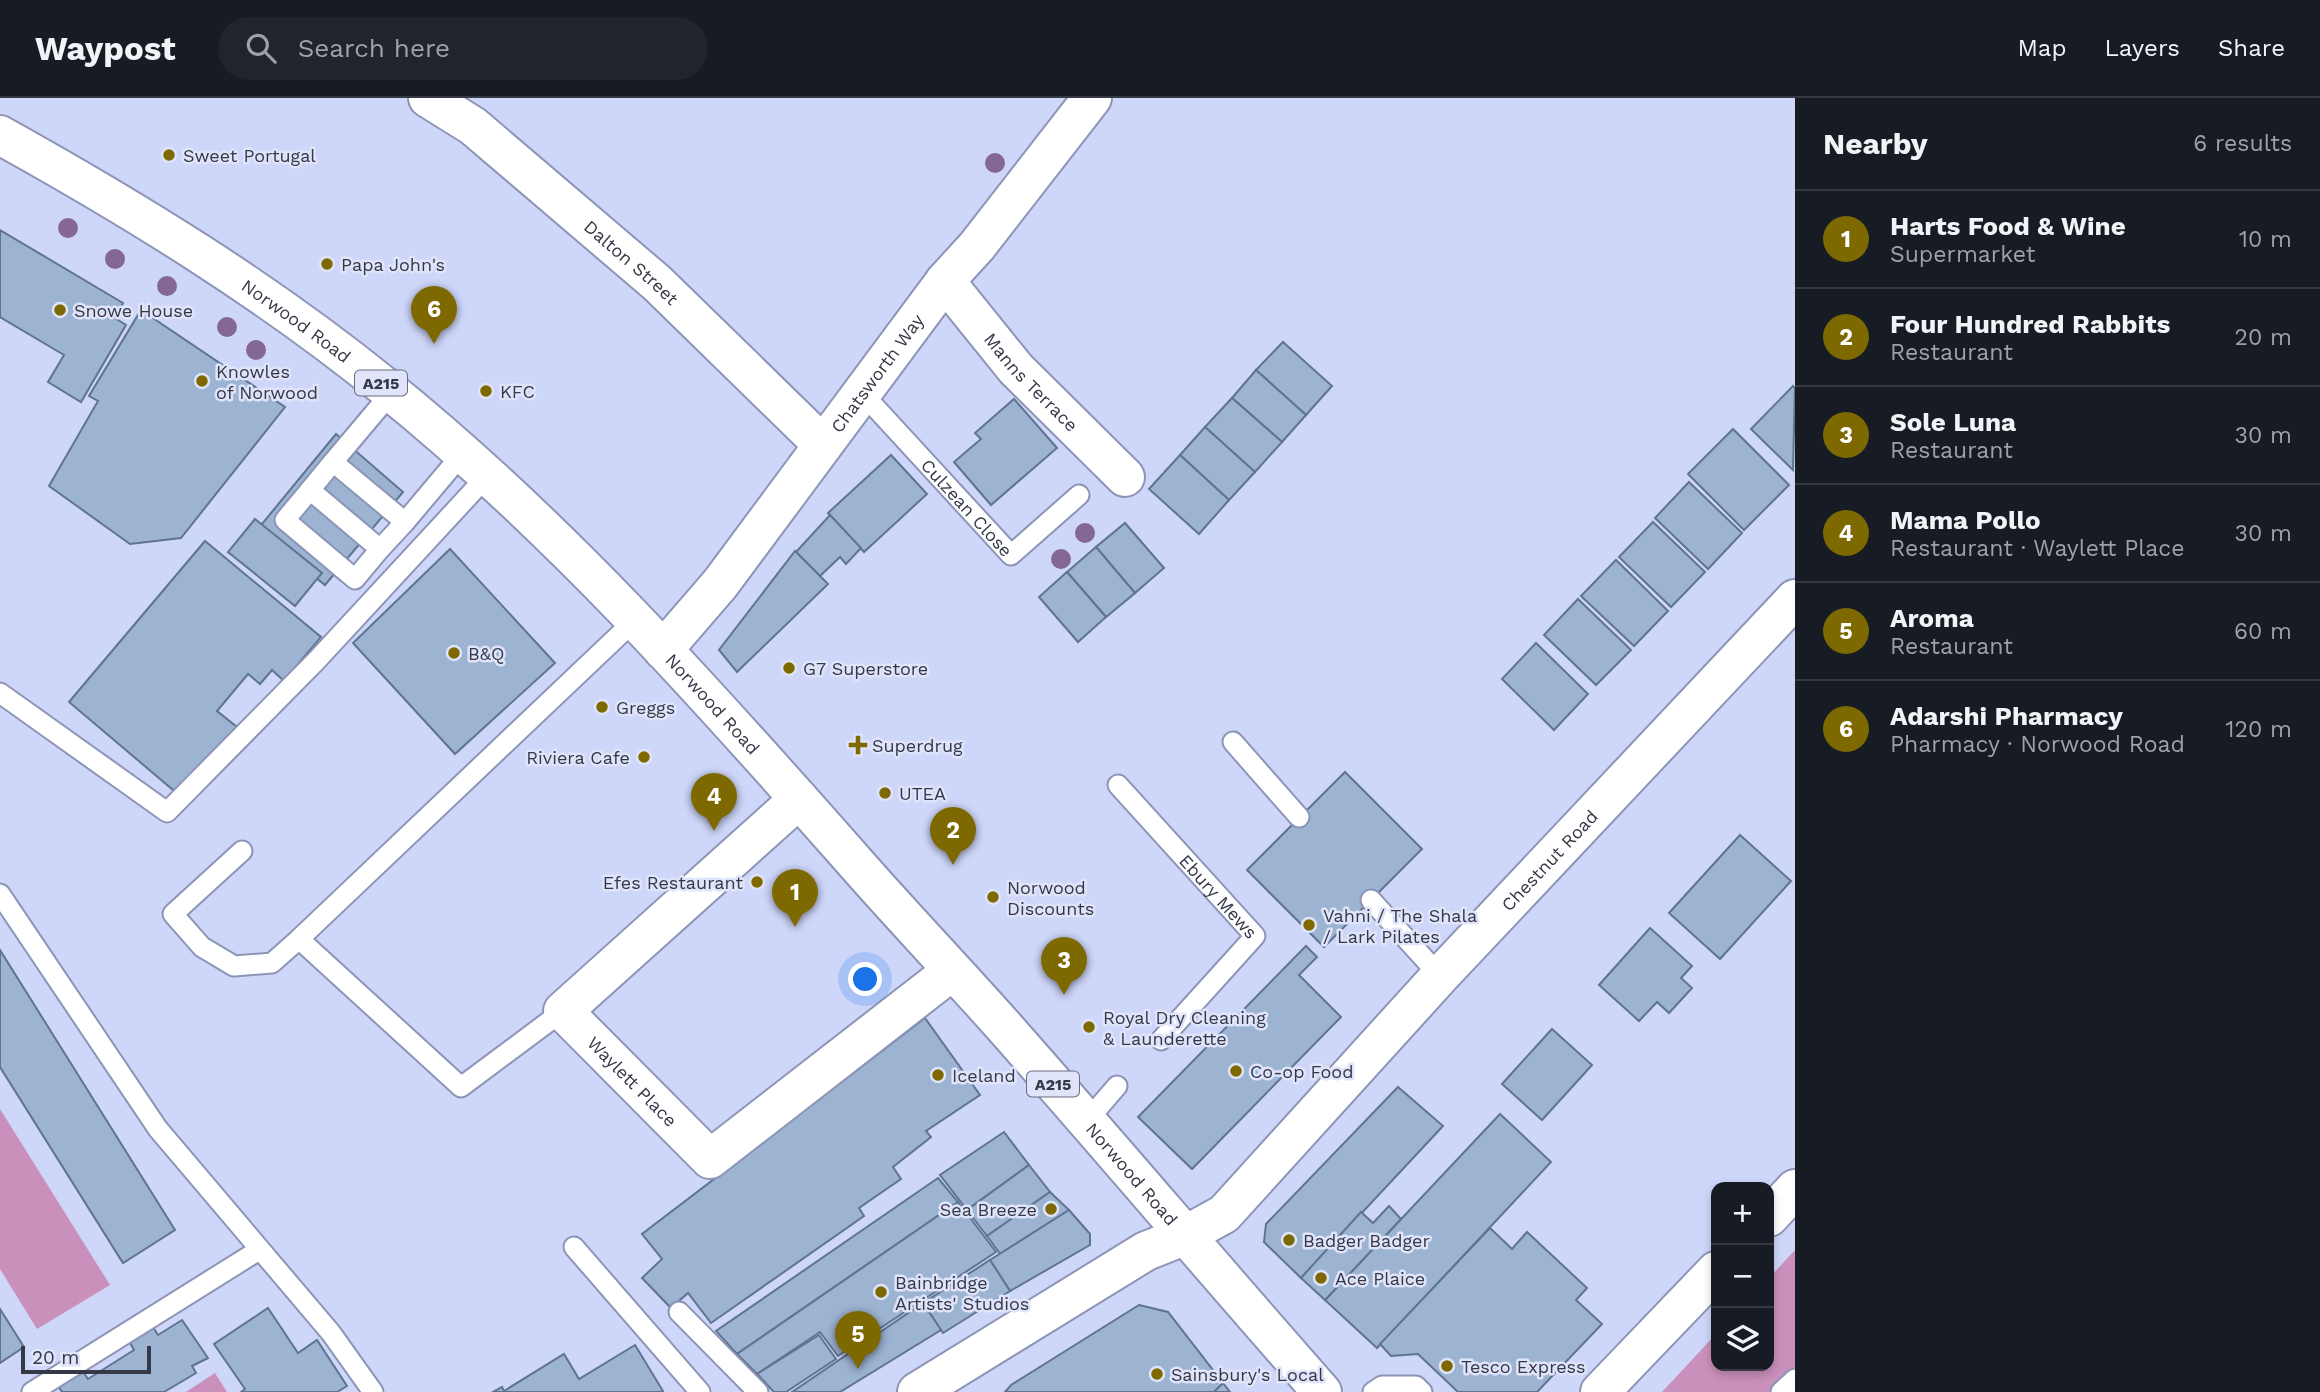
<!DOCTYPE html>
<meta charset="utf-8">
<style>
body{margin:0;font-family:"Work Sans",sans-serif;background:#20242c;color:#f1f3f6}
.controls{position:absolute;right:21px;bottom:21px;display:grid;overflow:hidden;border-radius:14px;box-shadow:0 4px 10px #0003}
.controls button{width:63px;height:63px;display:grid;place-items:center;padding:0;border:0;border-bottom:2px solid #363941;background:#171b24;color:#f1f3f6;font:35px sans-serif}
.scale{position:absolute;left:21px;bottom:18px;width:130px;box-sizing:border-box;padding-left:7px;border:4px solid #353847;border-top:0;font-size:19px;line-height:24px;white-space:nowrap;color:#353847;-webkit-text-stroke:5px #dfe4fa;paint-order:stroke}
.you{position:absolute;left:866px;top:882px;width:24px;height:24px;margin:-18px;border:5px solid #fff;border-radius:50%;background:#1a73e8;box-shadow:0 0 0 10px #1a73e833}
.badge{display:grid;place-items:center;width:46px;height:46px;border-radius:50%;background:#7d6900;color:#fff;font-size:23px;font-weight:700}
.pin{position:absolute;translate:-50% -58px;filter:drop-shadow(0 2px 4px #0008)}
.pin::after{content:'';position:absolute;top:37px;width:24px;height:21px;background:inherit;clip-path:polygon(0 0,100% 0,50% 100%)}
.list{margin:0;padding:0;list-style:none}
h2{display:flex;justify-content:space-between;align-items:center;height:91px;margin:0;padding:0 28px;font-size:30px}
h2 small{font-size:23px;font-weight:400;color:#9ea1a6}
.list li{display:grid;grid-template-columns:46px 1fr auto;gap:21px;align-items:center;box-sizing:border-box;height:98px;padding:0 28px;border-top:2px solid #363941}
.list b{display:block;font-size:26px;white-space:nowrap}
.list p{margin:0;font-size:23px;white-space:nowrap;color:#9ea1a6}
.list em{font-size:23px;font-style:normal;color:#9ea1a6}
.icon{flex:none;width:38px;height:38px;fill:none;stroke:currentColor;stroke-width:2;stroke-linecap:round;stroke-linejoin:round}
.map{position:relative;flex:none;width:1795px;height:1294px;overflow:hidden}
header{display:flex;align-items:center;gap:42px;box-sizing:border-box;height:98px;padding:0 35px;background:#171b24;border-bottom:2px solid #363941}
header strong{font-size:33px}
nav{display:flex;gap:38px;margin-inline-start:auto;font-size:24px}
.search{width:490px;height:63px;background:#20242c;display:flex;align-items:center;gap:18px;box-sizing:border-box;padding:0 24px;border-radius:38px;color:#9ea1a6;font-size:26px}
main{display:flex}
aside{flex:1;background:#171b24}
.map>svg:first-child{display:block}
.green{fill:#c990bb}
.building{fill:#9cb3d2;stroke:#5f7490;stroke-width:2}
.lines{fill:none;stroke-linecap:round;stroke-linejoin:round}
.service-casing{stroke:#8d95b7;stroke-width:23}
.minor-casing{stroke:#8d95b7;stroke-width:42}
.tertiary-casing{stroke:#8d95b7;stroke-width:42}
.primary-casing{stroke:#8d95b7;stroke-width:42}
.service{stroke:#fff;stroke-width:19}
.minor{stroke:#fff;stroke-width:38}
.tertiary{stroke:#fff;stroke-width:38}
.primary{stroke:#fff;stroke-width:38}
.tree{fill:#846793}
.poi-dot{fill:#7d6900;stroke:#dfe4fa;stroke-width:2.5}
.labels{text-anchor:middle;dominant-baseline:central;stroke-width:5;stroke-linejoin:round;paint-order:stroke}
.shield{fill:#dfe4fa;stroke:#686c7d;stroke-width:2}
.shield-label{font-size:16px;font-weight:bold;fill:#353847}
.poi-label{font-size:18px;fill:#353847;stroke:#dfe4fa;text-anchor:start}
.street-label{font-size:18px;fill:#353847;stroke:#dfe4fa}
</style>
<header>
<strong>Waypost</strong>
<div class="search"><svg class="icon" aria-label="search" viewBox="0 0 24 24"><circle cx="10" cy="10" r="6"/><path d="M15 15l6 6"/></svg>Search here</div>
<nav><a>Map</a><a>Layers</a><a>Share</a></nav>
</header>
<main>
<div class="map">
<svg width="1795" height="1294" viewBox="0 0 1795 1294">
<rect width="100%" height="100%" fill="#ced6fa"/>
<g class="green">
<path d="M0,1011L110,1187L37,1231L0,1171Z"/>
<path d="M1795,1152V1294H1662L1716,1236V1268H1769V1180Z"/>
<path d="M215,1275L227,1294H186Z"/>
</g>
<g class="building">
<path d="M0,132L123,205L115,220L126,227L81,304L48,284L64,257L0,219Z"/>
<path d="M141,212L285,309L181,440L130,446L49,388L98,303L89,298Z"/>
<path d="M1283,244L1332,288L1306,317L1256,272Z"/>
<path d="M1256,272L1306,317L1282,344L1232,300Z"/>
<path d="M1793,288L1795,290L1793,372L1751,331Z"/>
<path d="M1232,300L1282,344L1255,374L1205,329Z"/>
<path d="M1014,301L1057,350L991,407L954,364L981,341L975,335Z"/>
<path d="M1205,329L1255,374L1229,402L1180,357Z"/>
<path d="M1733,331L1789,387L1744,432L1688,376Z"/>
<path d="M336,336L403,394L325,487L257,432Z"/>
<path d="M891,357L927,396L864,454L828,415Z"/>
<path d="M1180,357L1229,402L1199,436L1149,391Z"/>
<path d="M1689,384L1742,435L1708,471L1655,420Z"/>
<path d="M830,417L861,450L846,466L840,459L820,478L796,454Z"/>
<path d="M255,421L322,475L295,508L228,454Z"/>
<path d="M1653,424L1705,474L1671,509L1619,459Z"/>
<path d="M1125,425L1164,470L1135,495L1096,449Z"/>
<path d="M205,443L321,539L284,583L272,572L260,586L248,576L217,613L237,629L179,697L69,604Z"/>
<path d="M1096,449L1135,495L1106,519L1067,474Z"/>
<path d="M450,451L555,565L455,656L353,545Z"/>
<path d="M795,453L828,486L737,574L719,552Z"/>
<path d="M1616,462L1668,513L1634,548L1581,498Z"/>
<path d="M1067,474L1106,519L1078,544L1039,499Z"/>
<path d="M1578,501L1631,552L1596,587L1544,537Z"/>
<path d="M1536,545L1588,596L1554,632L1502,581Z"/>
<path d="M1345,674L1422,751L1324,849L1247,772Z"/>
<path d="M1740,737L1791,783L1720,861L1669,815Z"/>
<path d="M1650,830L1692,868L1681,880L1692,890L1669,915L1657,904L1639,923L1599,887Z"/>
<path d="M1306,848L1317,859L1299,877L1341,919L1192,1071L1138,1019Z"/>
<path d="M0,852L175,1132L123,1165L0,969Z"/>
<path d="M925,920L980,997L926,1033L931,1039L893,1069L901,1081L859,1110L864,1118L711,1225L688,1195L671,1210L642,1180L662,1161L642,1136Z"/>
<path d="M1552,931L1592,967L1542,1022L1502,986Z"/>
<path d="M1398,989L1443,1028L1301,1180L1264,1144L1266,1126Z"/>
<path d="M1500,1016L1551,1064L1377,1250L1325,1202Z"/>
<path d="M1004,1034L1029,1067L967,1112L940,1077Z"/>
<path d="M1029,1067L1050,1094L987,1138L967,1112Z"/>
<path d="M938,1080L958,1104L737,1256L716,1233Z"/>
<path d="M1050,1094L1069,1112L1001,1157L987,1138Z"/>
<path d="M958,1104L996,1154L838,1258L820,1234L757,1276L737,1256Z"/>
<path d="M1389,1108L1401,1121L1325,1202L1301,1180L1361,1114L1373,1125Z"/>
<path d="M1069,1112L1090,1136V1147L1010,1193L990,1162Z"/>
<path d="M1490,1130L1512,1151L1527,1134L1587,1190L1576,1202L1602,1226L1537,1294H1458L1418,1256L1391,1258L1380,1246Z"/>
<path d="M990,1162L1010,1193L943,1235L923,1205Z"/>
<path d="M923,1205L941,1232L840,1294H792Z"/>
<path d="M1139,1207L1168,1214L1223,1285L1214,1294H1005L1011,1287Z"/>
<path d="M268,1210L298,1255L317,1242L347,1288L337,1294H241L245,1291L214,1246Z"/>
<path d="M0,1211L24,1249L0,1265Z"/>
<path d="M182,1222L208,1260L192,1268L196,1275L164,1294H62L57,1286L81,1271L88,1281L134,1252L128,1241L151,1226L158,1237Z"/>
<path d="M819,1237L836,1261L786,1294H774L757,1276Z"/>
<path d="M635,1247L663,1293L661,1294H493L502,1289L504,1293L564,1256L579,1281Z"/>
<path d="M1223,1285L1230,1294H1214Z"/>
</g>
<g class="lines">
<g class="service-casing">
<g id="service">
<path d="M392,294L333,364L405,424L463,355"/>
<path id="s1" d="M863,296L1011,457L1079,397"/>
<path d="M333,364L310,392L380,451L405,424"/>
<path d="M310,392L285,422L355,481L380,451"/>
<path d="M0,595L167,714L316,563L488,377"/>
<path d="M1233,644L1299,719"/>
<path id="s2" d="M1118,687L1255,838L1161,942"/>
<path d="M242,753L173,816L202,849L234,868L272,865L299,841"/>
<path d="M0,796L158,1031L331,1235L373,1294"/>
<path d="M1371,802L1440,878"/>
<path d="M563,913L461,989L299,841L634,523"/>
<path d="M1086,1024L1117,988"/>
<path d="M574,1149L700,1294"/>
<path d="M679,1214L758,1294"/>
<path d="M32,1294L259,1152"/>
<path d="M1373,1294L1382,1288H1416L1422,1294"/>
<path d="M1781,1294L1795,1281"/>
</g>
</g>
<g class="minor-casing">
<g id="minor">
<path id="s3" d="M428,0L473,28L657,185L822,346"/>
<path id="s4" d="M945,183L1016,271L1125,379"/>
<path id="s5" d="M663,552L720,486L945,183L977,148L1092,0"/>
<path id="s6" d="M799,701L563,913L710,1061L952,873"/>
<path id="s7" d="M917,1294L1146,1153L1184,1138L1224,1116L1440,878L1795,501"/>
</g>
</g>
<g class="tertiary-casing">
<g id="tertiary">
<path d="M1769,1119L1795,1091"/>
<path d="M1600,1294L1716,1173"/>
</g>
</g>
<g class="primary-casing">
<g id="primary">
<path id="s8" d="M0,37C135,112 265,192 385,289C555,426 702,591 846,754C898,814 954,872 1007,932C1113,1052 1216,1174 1322,1294"/>
</g>
</g>
<use href="#service" class="service"/>
<use href="#minor" class="minor"/>
<use href="#tertiary" class="tertiary"/>
<use href="#primary" class="primary"/>
</g>
<g class="tree">
<circle cx="995" cy="65" r="10"/>
<circle cx="68" cy="130" r="10"/>
<circle cx="115" cy="161" r="10"/>
<circle cx="167" cy="188" r="10"/>
<circle cx="227" cy="229" r="10"/>
<circle cx="256" cy="252" r="10"/>
<circle cx="1085" cy="435" r="10"/>
<circle cx="1061" cy="461" r="10"/>
</g>
<g class="poi-dot">
<circle cx="169" cy="57" r="7"/>
<circle cx="327" cy="166" r="7"/>
<circle cx="60" cy="212" r="7"/>
<circle cx="202" cy="283" r="7"/>
<circle cx="486" cy="293" r="7"/>
<circle cx="454" cy="555" r="7"/>
<circle cx="789" cy="570" r="7"/>
<circle cx="602" cy="609" r="7"/>
<path d="M854.5 636.5h7v7h7v7h-7v7h-7v-7h-7v-7h7z"/>
<circle cx="644" cy="659" r="7"/>
<circle cx="885" cy="695" r="7"/>
<circle cx="757" cy="784" r="7"/>
<circle cx="993" cy="799" r="7"/>
<circle cx="1309" cy="827" r="7"/>
<circle cx="1089" cy="929" r="7"/>
<circle cx="1236" cy="973" r="7"/>
<circle cx="938" cy="977" r="7"/>
<circle cx="1051" cy="1111" r="7"/>
<circle cx="1289" cy="1142" r="7"/>
<circle cx="1321" cy="1180" r="7"/>
<circle cx="881" cy="1194" r="7"/>
<circle cx="1447" cy="1268" r="7"/>
<circle cx="1157" cy="1276" r="7"/>
</g>
<g class="labels">
<g class="shield">
<rect x="355" y="272.5" width="52" height="25" rx="5"/>
<rect x="1027" y="973.5" width="52" height="25" rx="5"/>
</g>
<g class="shield-label">
<text x="381" y="285">A215</text>
<text x="1053" y="986">A215</text>
</g>
<g class="poi-label">
<text x="183" y="57">Sweet Portugal</text>
<text x="341" y="166">Papa John's</text>
<text x="74" y="212">Snowe House</text>
<text x="216" y="273">Knowles<tspan x="216" dy="21">of Norwood</tspan></text>
<text x="500" y="293">KFC</text>
<text x="468" y="555">B&amp;Q</text>
<text x="803" y="570">G7 Superstore</text>
<text x="616" y="609">Greggs</text>
<text x="872" y="647">Superdrug</text>
<text x="630" y="659" text-anchor="end">Riviera Cafe</text>
<text x="899" y="695">UTEA</text>
<text x="743" y="784" text-anchor="end">Efes Restaurant</text>
<text x="1007" y="789">Norwood<tspan x="1007" dy="21">Discounts</tspan></text>
<text x="1323" y="817">Vahni / The Shala<tspan x="1323" dy="21">/ Lark Pilates</tspan></text>
<text x="1103" y="919">Royal Dry Cleaning<tspan x="1103" dy="21">&amp; Launderette</tspan></text>
<text x="1250" y="973">Co-op Food</text>
<text x="952" y="977">Iceland</text>
<text x="1037" y="1111" text-anchor="end">Sea Breeze</text>
<text x="1303" y="1142">Badger Badger</text>
<text x="1335" y="1180">Ace Plaice</text>
<text x="895" y="1184">Bainbridge<tspan x="895" dy="21">Artists' Studios</tspan></text>
<text x="1461" y="1268">Tesco Express</text>
<text x="1171" y="1276">Sainsbury's Local</text>
</g>
<g class="street-label">
<text stroke="none"><textPath href="#s3" startOffset="262">Dalton Street</textPath></text>
<text stroke="none"><textPath href="#s8" startOffset="350">Norwood Road</textPath></text>
<text stroke="none"><textPath href="#s5" startOffset="350">Chatsworth Way</textPath></text>
<text stroke="none"><textPath href="#s4" startOffset="133">Manns Terrace</textPath></text>
<text stroke="none"><textPath href="#s1" startOffset="154">Culzean Close</textPath></text>
<text stroke="none"><textPath href="#s8" startOffset="917">Norwood Road</textPath></text>
<text stroke="none"><textPath href="#s7" startOffset="836">Chestnut Road</textPath></text>
<text stroke="none"><textPath href="#s2" startOffset="150">Ebury Mews</textPath></text>
<text stroke="none"><textPath href="#s6" startOffset="416">Waylett Place</textPath></text>
<text stroke="none"><textPath href="#s8" startOffset="1547">Norwood Road</textPath></text>
</g>
</g>
</svg>
<div class="controls">
<button>+</button>
<button>−</button>
<button><svg class="icon" aria-label="layers" viewBox="0 0 24 24"><path d="M12 4l9 5-9 5-9-5zM3 14l9 5 9-5"/></svg></button>
</div>
<div class="scale">20 m</div>
<div class="you"></div>
<div class="pin badge" style="left:795px;top:829px">1</div>
<div class="pin badge" style="left:953px;top:767px">2</div>
<div class="pin badge" style="left:1064px;top:897px">3</div>
<div class="pin badge" style="left:714px;top:733px">4</div>
<div class="pin badge" style="left:858px;top:1271px">5</div>
<div class="pin badge" style="left:434px;top:246px">6</div>
</div>
<aside>
<h2>Nearby<small>6 results</small></h2>
<ul class="list">
<li><span class="badge">1</span><div><b>Harts Food &amp; Wine</b><p>Supermarket</p></div><em>10 m</em></li>
<li><span class="badge">2</span><div><b>Four Hundred Rabbits</b><p>Restaurant</p></div><em>20 m</em></li>
<li><span class="badge">3</span><div><b>Sole Luna</b><p>Restaurant</p></div><em>30 m</em></li>
<li><span class="badge">4</span><div><b>Mama Pollo</b><p>Restaurant · Waylett Place</p></div><em>30 m</em></li>
<li><span class="badge">5</span><div><b>Aroma</b><p>Restaurant</p></div><em>60 m</em></li>
<li><span class="badge">6</span><div><b>Adarshi Pharmacy</b><p>Pharmacy · Norwood Road</p></div><em>120 m</em></li>
</ul>
</aside>
</main>
